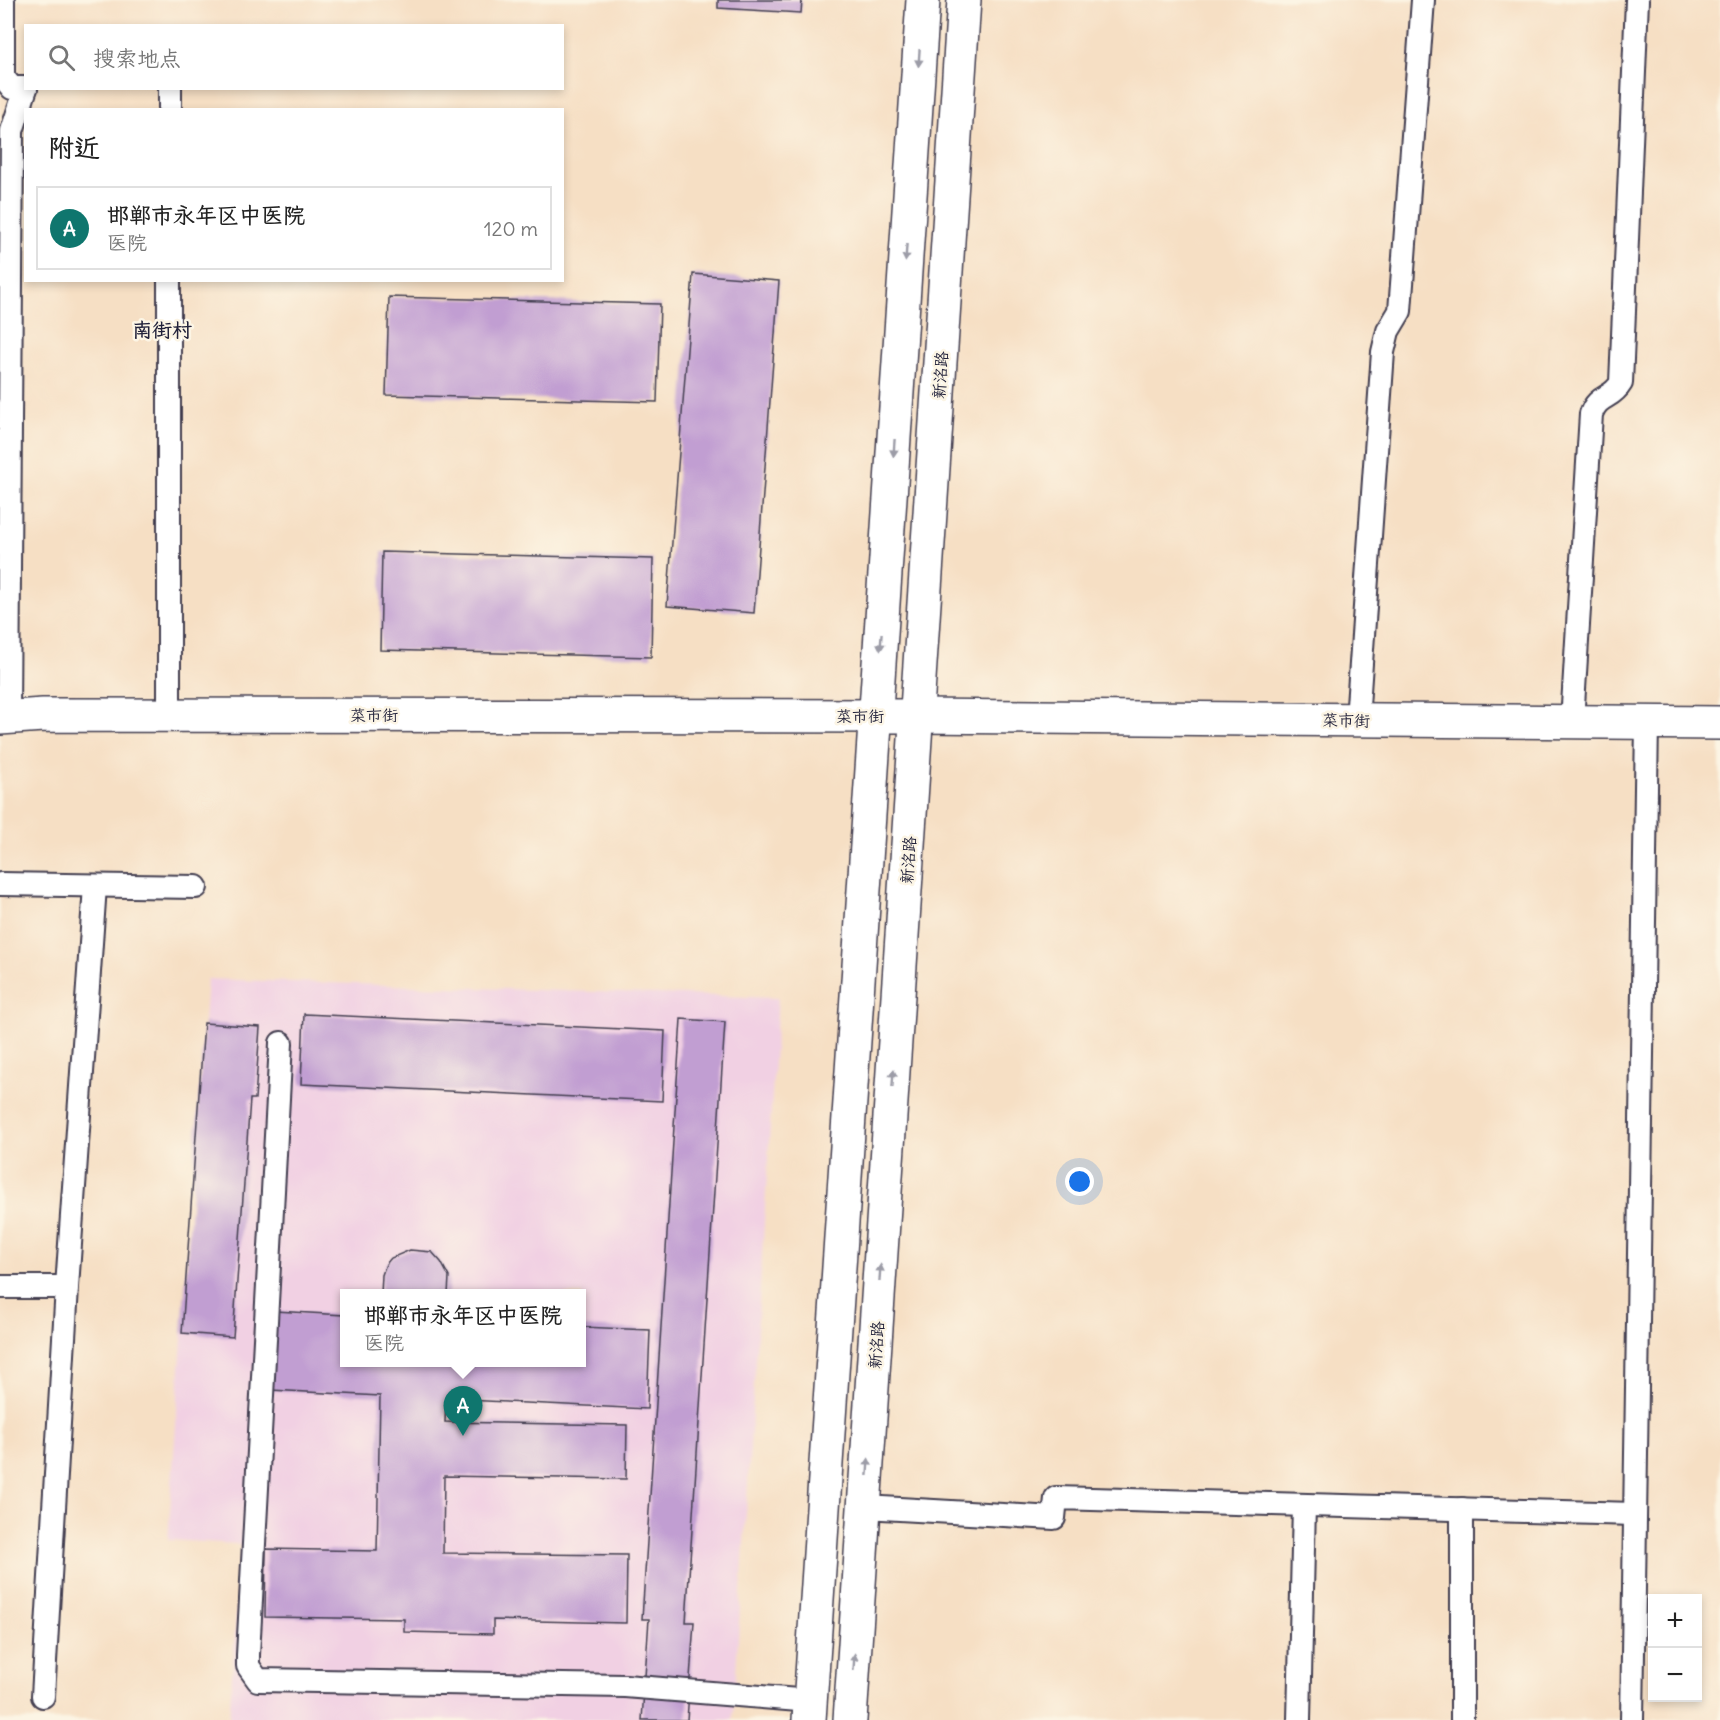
<!DOCTYPE html>
<html lang="zh">
<meta charset="utf-8">
<style>
body{margin:0;font-family:Delius,"LXGW WenKai TC",sans-serif;background:#f6f6f6;color:#222}
.controls{position:absolute;right:18px;bottom:18px;display:grid;overflow:hidden;border-radius:0px;box-shadow:0 3px 9px #0003}
.controls button{width:54px;height:54px;display:grid;place-items:center;padding:0;border:0;border-bottom:2px solid #e0e0e0;background:#fff;color:#222;font:30px sans-serif}
.you{position:absolute;left:1080px;top:1182px;width:21px;height:21px;margin:-15px;border:4px solid #fff;border-radius:50%;background:#1a73e8;box-shadow:0 0 0 9px #1a73e833}
.badge{display:grid;place-items:center;width:39px;height:39px;border-radius:50%;background:#0f766e;color:#fff;font-size:20px;font-weight:700}
.pin{position:absolute;translate:-50% -50px;filter:drop-shadow(0 2px 3px #0008)}
.pin::after{content:'';position:absolute;top:32px;width:21px;height:18px;background:inherit;clip-path:polygon(0 0,100% 0,50% 100%)}
.popup{position:absolute;left:340px;top:1289px;width:246px;height:78px;box-sizing:border-box;display:grid;place-content:center;border-radius:0px;background:#fff;filter:drop-shadow(0 2px 4px #0005);font-size:20px;white-space:nowrap;color:#767676}
.popup b{font-size:22px;color:#222}
.popup::after{content:'';position:absolute;left:50%;top:100%;margin-left:-12px;border:12px solid transparent;border-top-color:#fff}
.list{margin:0;padding:0;list-style:none}
h2{display:flex;justify-content:space-between;align-items:center;height:78px;margin:0;padding:0 24px;font-size:26px}
h2 small{font-size:20px;font-weight:400;color:#767676}
.list li{display:grid;grid-template-columns:39px 1fr auto;gap:18px;align-items:center;box-sizing:border-box;height:84px;margin:0 12px 12px;padding:0 12px;border:2px solid #e0e0e0;border-radius:0px}
.list b{display:block;font-size:22px;white-space:nowrap}
.list p{margin:0;font-size:20px;white-space:nowrap;color:#767676}
.list em{font-size:20px;font-style:normal;color:#767676}
.icon{flex:none;width:33px;height:33px;fill:none;stroke:currentColor;stroke-width:2;stroke-linecap:round;stroke-linejoin:round}
.map{position:relative;flex:none;width:1720px;height:1720px;overflow:hidden}
.search{position:absolute;background:#fff;box-shadow:0 3px 9px #0003;left:24px;top:24px;width:540px;height:66px;display:flex;align-items:center;gap:15px;box-sizing:border-box;padding:0 21px;border-radius:0px;color:#767676;font-size:22px}
.panel{position:absolute;background:#fff;box-shadow:0 3px 9px #0003;left:24px;top:108px;width:540px;height:174px;border-radius:0px}
.map>svg:first-child{display:block}
.built{fill:#f1d0e3;fill-rule:evenodd}
.building{fill:#c19ed2}
.lines{fill:none;stroke-linecap:round;stroke-linejoin:round}
.lane-casing{stroke:#423e50;stroke-width:26}
.secondary-casing{stroke:#423e50;stroke-width:36}
.lane{stroke:#fff;stroke-width:22}
.secondary{stroke:#fff;stroke-width:33}
.oneway{fill:#9c9ca7}
.labels{text-anchor:middle;dominant-baseline:central;stroke-width:5;stroke-linejoin:round;paint-order:stroke}
.street-label{font-size:16px;fill:#22223b;stroke:#fcf5e5}
.quarter-label{font-size:20px;font-weight:bold;fill:#22223b;stroke:#fcf5e5}
</style>
<div class="map">
<svg width="1720" height="1720" viewBox="0 0 1720 1720">
<rect width="100%" height="100%" fill="#fcf5e5"/>
<filter id="ink" filterUnits="userSpaceOnUse"><feTurbulence type="fractalNoise" baseFrequency=".0167" numOctaves="2"/><feDisplacementMap in="SourceGraphic" scale="12" xChannelSelector="R" yChannelSelector="G"/><feConvolveMatrix kernelMatrix="1 2 1 2 8 2 1 2 1" color-interpolation-filters="sRGB"/></filter>
<filter id="wash" filterUnits="userSpaceOnUse"><feTurbulence type="fractalNoise" baseFrequency=".008" numOctaves="4" result="noise"/><feDisplacementMap in="SourceGraphic" scale="24" xChannelSelector="R" yChannelSelector="G"/><feGaussianBlur stdDeviation="1.35" result="paint"/><feColorMatrix in="noise" values="0 0 0 0 0 0 0 0 0 0 0 0 0 0 0 0 0 1.4 0 .05"/><feComposite in="paint" operator="in"/></filter>
<g filter="url(#wash)">
<rect width="100%" height="100%" fill="#f6dfc4"/>
<path class="built" d="M207,979L778,998L733,1720H229L241,1544L168,1540ZM344,1294H582V1362H344Z"/>
<g id="blocks">
<g class="building">
<path d="M718,0H802L801,13L718,8Z"/>
<path d="M693,274L779,281L754,613L667,606Z"/>
<path d="M389,297L660,304L657,402L386,395Z"/>
<path d="M382,552L653,559L651,657L380,650Z"/>
<path d="M304,1014L665,1031L662,1101L301,1084Z"/>
<path d="M681,1019L725,1022L686,1622H694L687,1720H642L649,1619H642Z"/>
<path d="M204,1023L260,1027L255,1099H250L233,1337L182,1333Z"/>
<path d="M410,1250L432,1252L441,1262L449,1277L448,1294H381L382,1275L386,1264L391,1258Z"/>
<path d="M275,1311L344,1315V1362H582V1327L650,1330L647,1409L446,1399L445,1422L627,1425L626,1479L444,1476L443,1553L627,1555L626,1623L493,1620V1634L404,1632V1619L265,1617L266,1549L377,1551L380,1396L271,1390Z"/>
</g>
</g>
</g>
<g filter="url(#ink)">
<use href="#blocks" fill-opacity="0" stroke="#423e50" stroke-width="1.5"/>
<g class="lines">
<g class="lane-casing">
<g id="lane">
<path d="M3,0V77L12,88H26"/>
<path d="M170,110V88"/>
<path d="M169,715V280"/>
<path d="M8,717L12,131L26,88"/>
<path d="M1357,720L1383,352L1388,331L1400,311L1423,0"/>
<path d="M1572,722L1591,414C1598,394 1611,400 1621,383L1637,0"/>
<path d="M0,884L196,887"/>
<path d="M281,1043L248,1655V1666L258,1680L625,1686L811,1701"/>
<path d="M0,1287H67"/>
<path d="M865,1507L1054,1518L1056,1498L1635,1514"/>
<path d="M43,1696L67,1287L95,886"/>
<path d="M1299,1720L1304,1505"/>
<path d="M1462,1720V1509"/>
<path d="M1632,1720L1647,722"/>
</g>
</g>
<g class="secondary-casing">
<g id="secondary">
<path d="M0,718L43,715L917,716L1720,723"/>
<path d="M809,1720L923,0"/>
<path d="M850,1720L964,0"/>
</g>
</g>
<use href="#lane" class="lane"/>
<use href="#secondary" class="secondary"/>
</g>
<defs><path id="oneway-solid" d="M-6-.8H1V-3.2L6.5 0L1 3.2V.8H-6Z" transform="scale(1.5)"/></defs>
<g class="oneway">
<use href="#oneway-solid" transform="translate(919 58) rotate(94)"/>
<use href="#oneway-solid" transform="translate(906 253) rotate(94)"/>
<use href="#oneway-solid" transform="translate(894 448) rotate(94)"/>
<use href="#oneway-solid" transform="translate(881 642) rotate(94)"/>
<use href="#oneway-solid" transform="translate(893 1078) rotate(-86)"/>
<use href="#oneway-solid" transform="translate(880 1273) rotate(-86)"/>
<use href="#oneway-solid" transform="translate(868 1467) rotate(-86)"/>
<use href="#oneway-solid" transform="translate(854 1662) rotate(-86)"/>
</g>
</g>
<g class="labels">
<g class="street-label">
<text transform="translate(940 375) rotate(-86)">新洺路</text>
<text x="374" y="715">菜市街</text>
<text x="860" y="716">菜市街</text>
<text transform="translate(1346 720) rotate(1)">菜市街</text>
<text transform="translate(908 860) rotate(-86)">新洺路</text>
<text transform="translate(876 1345) rotate(-86)">新洺路</text>
</g>
<g class="quarter-label">
<text x="162" y="329">南街村</text>
</g>
</g>
</svg>
<div class="controls">
<button>+</button>
<button>−</button>
</div>
<div class="you"></div>
<div class="pin badge" style="left:463px;top:1436px">A</div>
<div class="popup"><b>邯郸市永年区中医院</b>医院</div>
<div class="search"><svg class="icon" aria-label="search" viewBox="0 0 24 24"><circle cx="10" cy="10" r="6"/><path d="M15 15l6 6"/></svg>搜索地点</div>
<section class="panel">
<h2>附近<small></small></h2>
<ul class="list">
<li><span class="badge">A</span><div><b>邯郸市永年区中医院</b><p>医院</p></div><em>120 m</em></li>
</ul>
</section>
</div>
